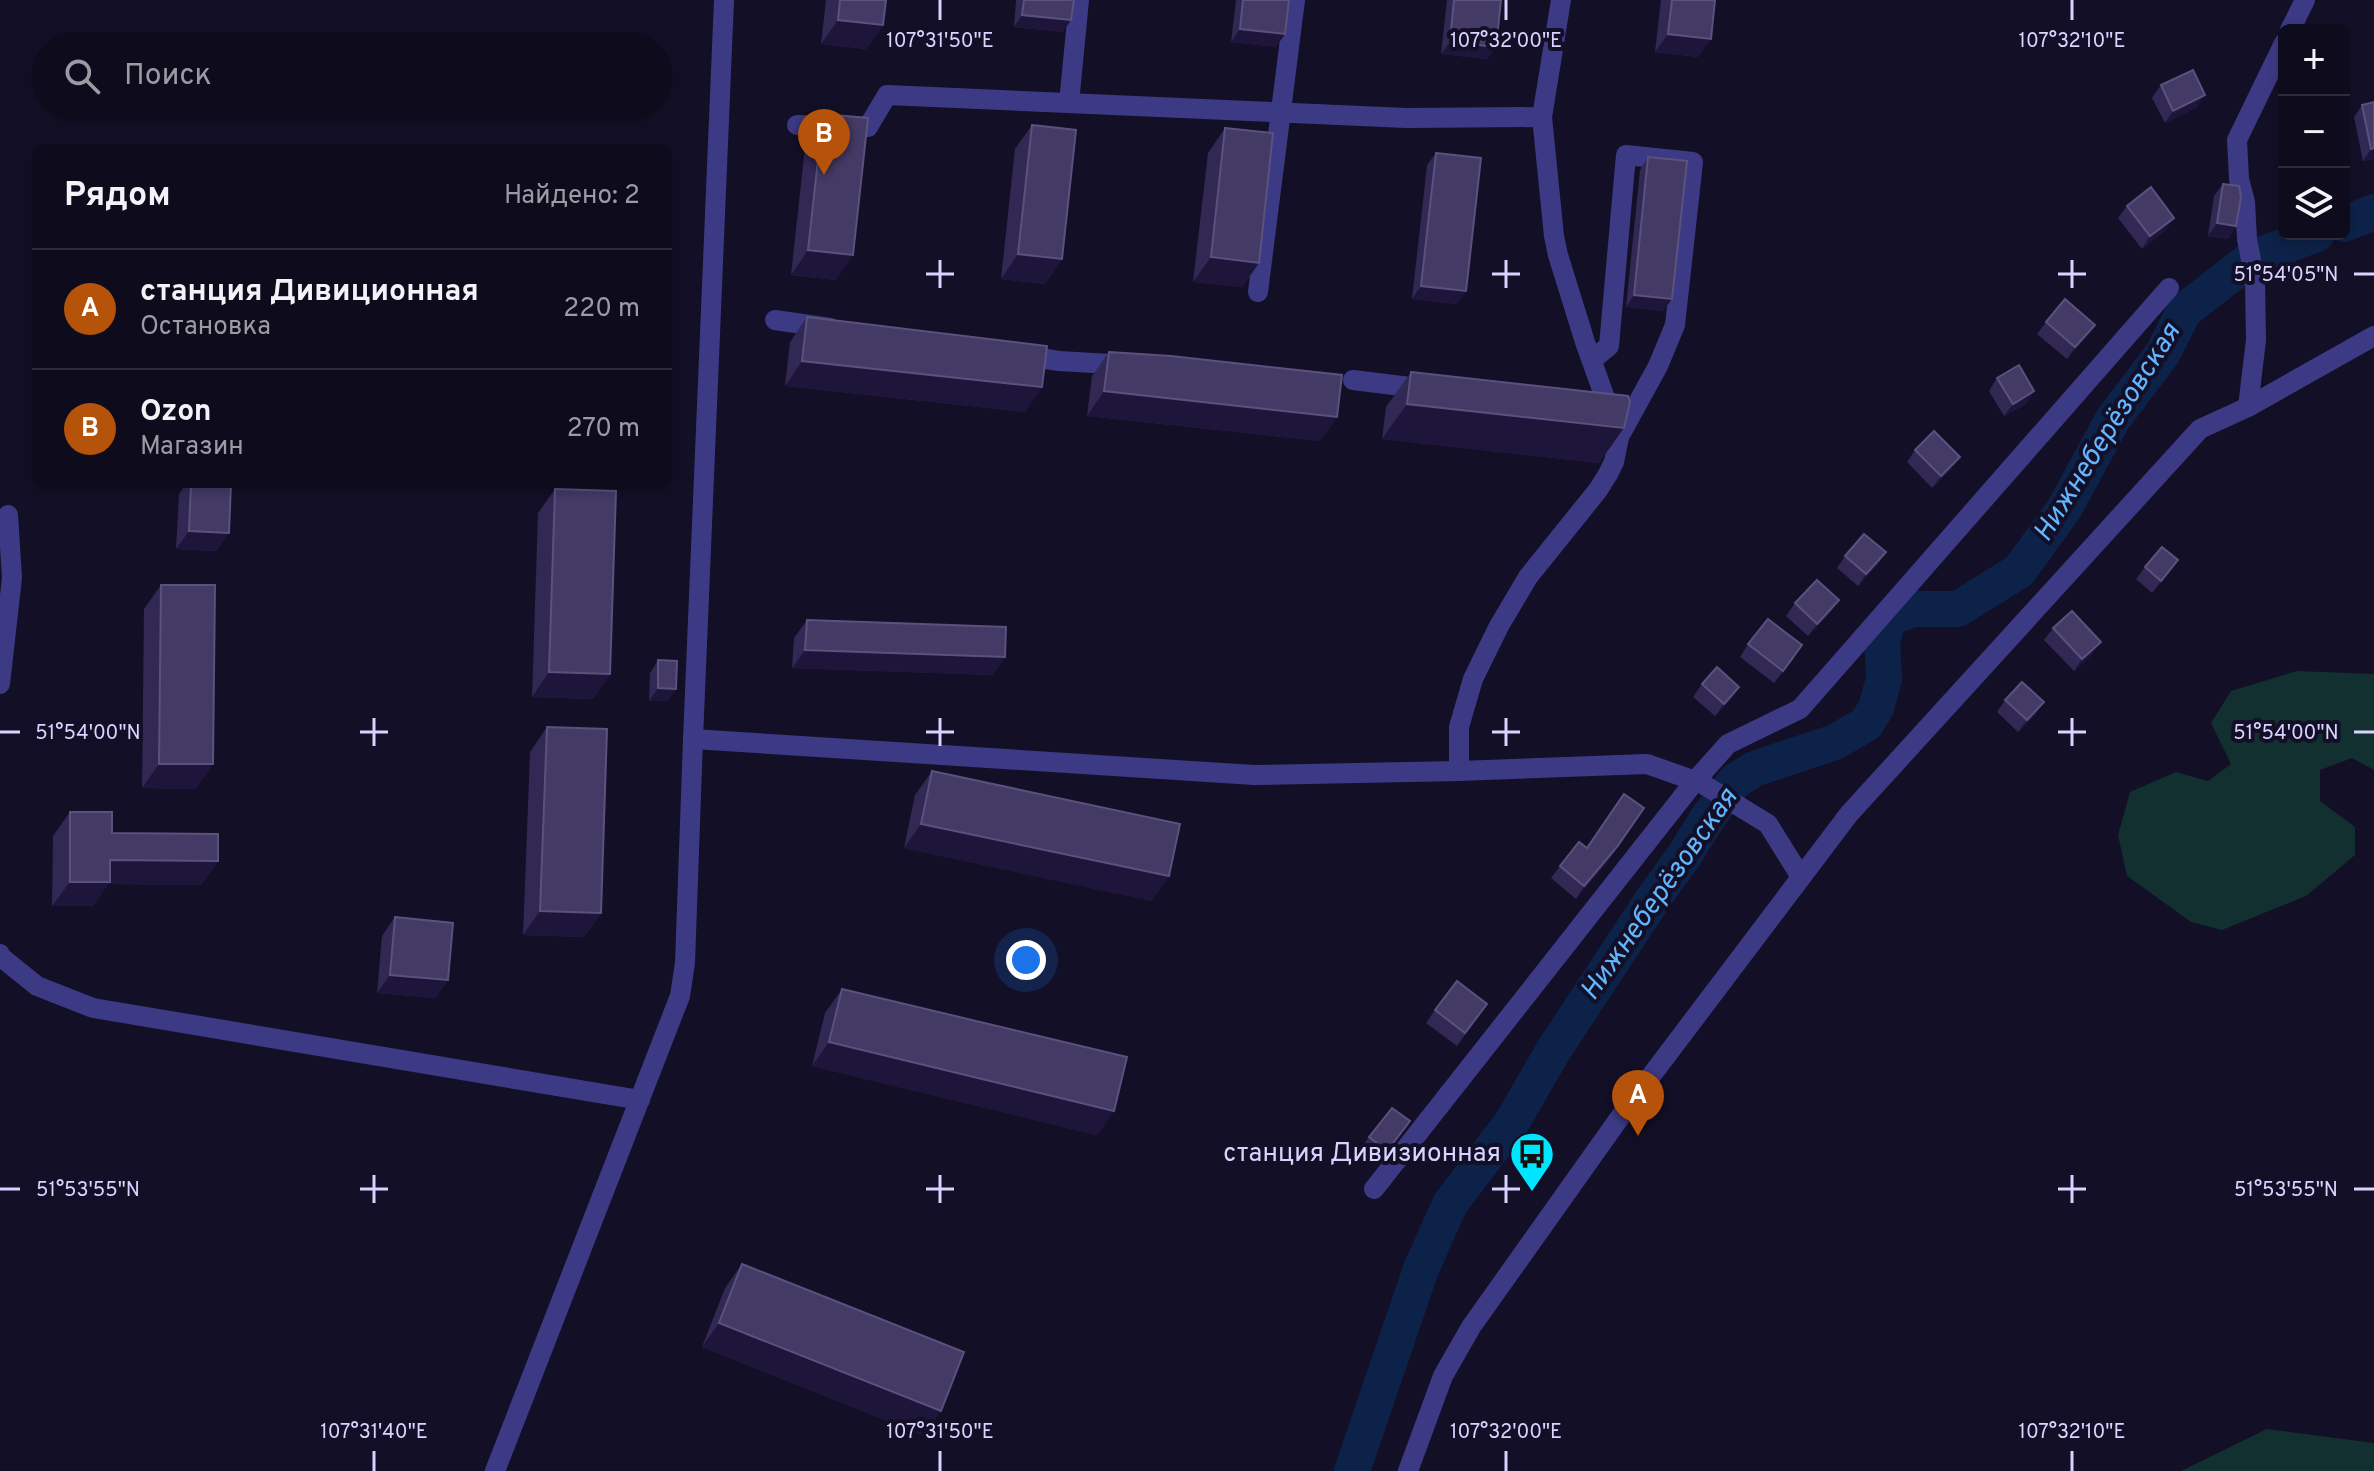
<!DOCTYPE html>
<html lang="ru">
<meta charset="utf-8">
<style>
body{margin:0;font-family:Overpass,sans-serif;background:#1c1929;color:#f1f3f6}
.controls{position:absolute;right:24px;top:24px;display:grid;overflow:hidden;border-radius:12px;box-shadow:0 4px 12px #0003}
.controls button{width:72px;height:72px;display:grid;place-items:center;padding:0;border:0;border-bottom:2px solid #2e2b3b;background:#0e0b1c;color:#f1f3f6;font:40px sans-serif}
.you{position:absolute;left:1026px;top:960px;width:28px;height:28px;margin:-20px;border:6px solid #fff;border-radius:50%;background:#1a73e8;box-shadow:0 0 0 12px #1a73e833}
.badge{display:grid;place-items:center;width:52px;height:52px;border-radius:50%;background:#b45309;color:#fff;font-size:26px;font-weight:700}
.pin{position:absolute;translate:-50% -66px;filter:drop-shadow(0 2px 4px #0008)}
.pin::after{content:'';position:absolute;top:42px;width:28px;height:24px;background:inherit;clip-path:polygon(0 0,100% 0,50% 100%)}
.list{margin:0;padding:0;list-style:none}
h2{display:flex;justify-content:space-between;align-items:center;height:104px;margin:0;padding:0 32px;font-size:34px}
h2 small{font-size:26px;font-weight:400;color:#9b9ba3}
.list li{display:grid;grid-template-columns:52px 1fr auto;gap:24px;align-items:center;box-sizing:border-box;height:120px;padding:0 32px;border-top:2px solid #2e2b3b}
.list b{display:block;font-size:30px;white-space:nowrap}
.list p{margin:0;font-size:26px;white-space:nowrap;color:#9b9ba3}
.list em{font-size:26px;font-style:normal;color:#9b9ba3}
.icon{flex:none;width:44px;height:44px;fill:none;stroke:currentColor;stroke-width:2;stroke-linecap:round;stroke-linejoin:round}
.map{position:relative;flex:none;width:2374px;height:1471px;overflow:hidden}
.search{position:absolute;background:#0e0b1c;box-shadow:0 4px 12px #0003;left:32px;top:32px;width:640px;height:88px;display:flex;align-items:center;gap:20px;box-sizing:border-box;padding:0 28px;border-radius:44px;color:#9b9ba3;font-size:30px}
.panel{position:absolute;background:#0e0b1c;box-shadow:0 4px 12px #0003;left:32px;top:144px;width:640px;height:344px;border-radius:12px}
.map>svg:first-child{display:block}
.green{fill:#12302f}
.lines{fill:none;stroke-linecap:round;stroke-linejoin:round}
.river{stroke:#0c2248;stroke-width:36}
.minor{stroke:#3d3a85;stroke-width:20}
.wall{fill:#312854}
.shaded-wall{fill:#1d163a}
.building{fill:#433a66;stroke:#5a527e;stroke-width:2}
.ticks{fill:none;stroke:#d9d4ff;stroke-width:3}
.labels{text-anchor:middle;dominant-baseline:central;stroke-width:8;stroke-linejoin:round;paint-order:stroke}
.poi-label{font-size:26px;fill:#d9d4ff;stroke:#130f26;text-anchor:end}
.water-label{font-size:28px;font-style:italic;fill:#62b6ff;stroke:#130f26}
.ticks-label{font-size:20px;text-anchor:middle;fill:#d9d4ff;stroke:#130f26;stroke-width:8;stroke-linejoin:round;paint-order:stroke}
</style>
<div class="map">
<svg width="2374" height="1471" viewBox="0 0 2374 1471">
<rect width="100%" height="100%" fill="#130f26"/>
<g class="green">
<path d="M2297,671L2374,674V770L2352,758L2320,770V801L2355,827V855L2306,896L2222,930L2191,922L2127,876L2118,835L2130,792L2176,772L2208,781L2231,764L2211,723L2231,691Z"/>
<path d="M2267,1429L2374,1443V1471H2181Z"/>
</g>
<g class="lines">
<g class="river">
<path d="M2344,224L2374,212"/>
<path d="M1352,1471L1421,1269L1450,1204L1512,1122L1553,1051L1655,896L1684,856L1707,819L1734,782L1754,769L1835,742L1866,724L1876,708L1884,679L1882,638L1890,618L1913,609H1958L2019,571L2064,509L2113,419L2163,353L2184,311L2252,258L2317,234"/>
</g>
<g class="minor">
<path d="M724,0L693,739L1254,775L1459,771L1647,764L1701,783L1768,824L1801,877"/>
<path d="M2290,30L2305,0"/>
<path d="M1069,103L1079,0"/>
<path d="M797,125L868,127L887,95L1406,118L1542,117"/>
<path d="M1258,292L1295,0"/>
<path d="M775,320L830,328"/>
<path d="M1020,355L1059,361L1127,365"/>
<path d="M1592,360L1609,346L1626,155L1693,162L1675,325L1658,366L1619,437"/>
<path d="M1353,380L1426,389"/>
<path d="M2248,407L2256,340L2255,281L2247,239L2245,202L2239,179L2237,140L2284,43"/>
<path d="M0,684L12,578L8,515"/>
<path d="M1459,771V727L1473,679L1499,626L1528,577L1598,490L1608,474L1614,462L1619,437L1585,342L1558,255L1554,236L1542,117L1561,0"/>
<path d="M0,954L1,957L37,986L93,1008L640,1100"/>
<path d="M1374,1189L1695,781L1728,744L1800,709L2169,288"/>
<path d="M495,1471L680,996L685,963L693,739"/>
<path d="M1408,1471L1443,1376L1471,1327L1623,1113L1849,814L2200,429L2248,407L2374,336"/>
</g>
</g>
<g class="wall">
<path d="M826,0H886L883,25L866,49L821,44Z"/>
<path d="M1016,0H1074L1063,32L1014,27Z"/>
<path d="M1236,0H1289L1276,47L1231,42Z"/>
<path d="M1447,0H1501L1496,47L1487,59L1441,54Z"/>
<path d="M1661,0H1715L1698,57L1655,52Z"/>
<path d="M2161,85L2197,107L2165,123L2152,98Z"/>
<path d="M2362,105L2374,159L2363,161L2354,117Z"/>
<path d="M823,114L836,280L791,275L806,138Z"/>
<path d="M1032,125L1062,259L1045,284L1001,279L1015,149Z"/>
<path d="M1225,128L1259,263L1242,287L1193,282L1208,153Z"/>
<path d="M1436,153L1457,304L1412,299L1427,165Z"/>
<path d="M1648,157L1663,311L1626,307L1640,170Z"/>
<path d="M2223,184L2236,226L2228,239L2208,236L2214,196Z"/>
<path d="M2127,206L2166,230L2142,249L2118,218Z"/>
<path d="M807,317L1042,387L1025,412L785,386L790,342Z"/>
<path d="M2046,322L2086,337L2067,359L2037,334Z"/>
<path d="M1109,352L1337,417L1320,441L1087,416L1092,376Z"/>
<path d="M1411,372L1599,463L1382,439L1386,407Z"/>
<path d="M1997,378L2034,391L2026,404L2004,416L1989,391Z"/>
<path d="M1915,450L1960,457L1951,469L1932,488L1907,462Z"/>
<path d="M186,484H231L229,533L216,551L176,549L179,494Z"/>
<path d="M555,489L610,674L593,699L532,697L538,513Z"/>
<path d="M1886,552L1877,565L1858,586L1837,568L1845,556Z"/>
<path d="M2145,567L2169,573L2152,593L2136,579Z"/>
<path d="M161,585L196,789L142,788L144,609Z"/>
<path d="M1839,600L1830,613L1808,636L1786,616L1795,603Z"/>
<path d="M807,620L1005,657L992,675L792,668L794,638Z"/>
<path d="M2053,628L2092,654L2074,671L2044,640Z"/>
<path d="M1748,644L1794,658L1774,683L1740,657Z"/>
<path d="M658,660L676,689L668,701H649L650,673Z"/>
<path d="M1702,684L1739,687L1731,699L1715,716L1693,697Z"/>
<path d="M2005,700L2036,714L2018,732L1997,712Z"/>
<path d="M547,727L601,913L584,937L523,935L530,752Z"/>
<path d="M932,771L1152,901L904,848L915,795Z"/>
<path d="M70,812L112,833L218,861L201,885L108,884L93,906H52L53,836Z"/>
<path d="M1587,848L1609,860L1576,899L1551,878L1560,866Z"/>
<path d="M395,917L448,980L435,998L377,993L382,936Z"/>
<path d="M842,989L1114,1111L1097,1135L812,1066L825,1013Z"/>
<path d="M1487,1004L1457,1046L1426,1023L1435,1010Z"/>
<path d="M1401,1134L1378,1163L1360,1149L1369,1137Z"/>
<path d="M742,1264L941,1411L923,1435L702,1347L725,1288Z"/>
</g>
<g class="shaded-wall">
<path d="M1022,15L1071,20L1063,32L1014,27Z"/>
<path d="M838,20L883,25L866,49L821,44Z"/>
<path d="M1240,29L1285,34L1276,47L1231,42Z"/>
<path d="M1668,34L1711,39L1698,57L1655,52Z"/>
<path d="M1450,42L1496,47L1487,59L1441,54Z"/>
<path d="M2205,95L2197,107L2165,123L2173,111Z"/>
<path d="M2374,148V159L2363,161L2371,149Z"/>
<path d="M2174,218L2166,230L2142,249L2150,236Z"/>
<path d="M2217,223L2236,226L2228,239L2208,236Z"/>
<path d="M808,250L853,255L836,280L791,275Z"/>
<path d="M1018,254L1062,259L1045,284L1001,279Z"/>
<path d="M1211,257L1259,263L1242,287L1193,282Z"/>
<path d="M1421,286L1466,291L1457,304L1412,299Z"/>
<path d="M1634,295L1672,299L1663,311L1626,307Z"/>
<path d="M2095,325L2086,337L2067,359L2075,347Z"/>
<path d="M802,361L1042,387L1025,412L785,386Z"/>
<path d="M1104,391L1337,417L1320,441L1087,416Z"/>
<path d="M2034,391L2026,404L2004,416L2013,404Z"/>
<path d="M1407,404L1624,428L1599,463L1382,439Z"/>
<path d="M1960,457L1951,469L1932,488L1941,476Z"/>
<path d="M189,531L229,533L216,551L176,549Z"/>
<path d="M1886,552L1877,565L1858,586L1866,574Z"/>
<path d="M2178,560L2169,573L2152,593L2161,581Z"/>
<path d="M1839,600L1830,613L1808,636L1817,624Z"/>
<path d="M2101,642L2092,654L2074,671L2082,659Z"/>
<path d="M805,650L1005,657L992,675L792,668Z"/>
<path d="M549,672L610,674L593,699L532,697Z"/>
<path d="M1739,687L1731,699L1715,716L1724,704Z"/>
<path d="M658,688L676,689L668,701H649Z"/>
<path d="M2044,702L2036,714L2018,732L2027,720Z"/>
<path d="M159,764H213L196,789L142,788Z"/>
<path d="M921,824L1169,876L1152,901L904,848Z"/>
<path d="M1617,847L1609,860L1576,899L1584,886Z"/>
<path d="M110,860L218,861L201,885L108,884L93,906H52L70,882Z"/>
<path d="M540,911L601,913L584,937L523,935Z"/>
<path d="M390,975L448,980L435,998L377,993Z"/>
<path d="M829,1042L1114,1111L1097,1135L812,1066Z"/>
<path d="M719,1323L941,1411L923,1435L702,1347Z"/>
</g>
<g class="building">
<path d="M840,0H886L883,25L838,20Z"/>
<path d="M1024,0H1074L1071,20L1022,15Z"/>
<path d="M1243,0H1289L1285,34L1240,29Z"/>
<path d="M1454,0H1501L1496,47L1450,42Z"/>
<path d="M1672,0H1715L1711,39L1668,34Z"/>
<path d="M2193,70L2205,95L2173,111L2161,85Z"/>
<path d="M2374,102V148L2371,149L2362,105Z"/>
<path d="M823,114L868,118L853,255L808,250Z"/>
<path d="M1032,125L1076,130L1062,259L1018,254Z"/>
<path d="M1225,128L1273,133L1259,263L1211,257Z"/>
<path d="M1436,153L1481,158L1466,291L1421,286Z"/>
<path d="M1648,157L1687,161L1672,299L1634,295Z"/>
<path d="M2223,184L2239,186L2241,197L2236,226L2217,223Z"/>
<path d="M2151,187L2174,218L2150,236L2127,206Z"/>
<path d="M2065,299L2095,325L2075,347L2046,322Z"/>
<path d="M807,317L1047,346L1042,387L802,361Z"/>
<path d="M1109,352L1171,356L1342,375L1337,417L1104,391Z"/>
<path d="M2019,365L2034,391L2013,404L1997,378Z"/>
<path d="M1411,372L1628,396L1630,402L1624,428L1407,404Z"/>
<path d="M1934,431L1960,457L1941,476L1915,450Z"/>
<path d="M191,484H231L229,533L189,531Z"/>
<path d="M555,489L616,491L610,674L549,672Z"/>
<path d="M1864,534L1886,552L1866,574L1845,556Z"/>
<path d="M2162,547L2178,560L2161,581L2145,567Z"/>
<path d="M1817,580L1839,600L1817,624L1795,603Z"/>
<path d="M161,585H215L213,764H159Z"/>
<path d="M2072,611L2101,642L2082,659L2053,628Z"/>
<path d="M1768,619L1802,645L1783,671L1748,644Z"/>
<path d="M807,620L1006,627L1005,657L805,650Z"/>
<path d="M658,660L677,661L676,689L658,688Z"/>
<path d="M1717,667L1739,687L1724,704L1702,684Z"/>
<path d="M2022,682L2044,702L2027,720L2005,700Z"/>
<path d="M547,727L607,729L601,913L540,911Z"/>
<path d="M932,771L1180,824L1169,876L921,824Z"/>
<path d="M1624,794L1644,808L1617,847L1584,886L1560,866L1579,842L1587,848Z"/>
<path d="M70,812H112V833L218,834V861L110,860V882H70Z"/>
<path d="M395,917L453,923L448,980L390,975Z"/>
<path d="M1457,981L1487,1004L1465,1033L1435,1010Z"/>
<path d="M842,989L1127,1057L1114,1111L829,1042Z"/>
<path d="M1392,1108L1410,1121L1387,1151L1369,1137Z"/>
<path d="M742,1264L964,1352L941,1411L719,1323Z"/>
</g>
<path class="ticks" d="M940,0V20M1506,0V20M2072,0V20M940,260V288M1506,260V288M2072,260V288M926,274H954M1492,274H1520M2058,274H2086M2354,274H2374M374,718V746M940,718V746M1506,718V746M2072,718V746M0,732H20M360,732H388M926,732H954M1492,732H1520M2058,732H2086M2354,732H2374M374,1175V1203M940,1175V1203M1506,1175V1203M2072,1175V1203M0,1189H20M360,1189H388M926,1189H954M1492,1189H1520M2058,1189H2086M2354,1189H2374M374,1451V1471M940,1451V1471M1506,1451V1471M2072,1451V1471"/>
<defs>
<g id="bus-pin" transform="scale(2.3)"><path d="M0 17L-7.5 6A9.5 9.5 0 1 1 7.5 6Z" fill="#00e5ff" stroke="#130f26"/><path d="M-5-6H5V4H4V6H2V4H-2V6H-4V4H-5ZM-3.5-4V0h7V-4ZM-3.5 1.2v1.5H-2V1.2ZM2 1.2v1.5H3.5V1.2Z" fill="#111"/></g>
</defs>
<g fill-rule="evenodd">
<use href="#bus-pin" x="1532" y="1154"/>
</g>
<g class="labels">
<g class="poi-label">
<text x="1501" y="1154">станция Дивизионная</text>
</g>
<g class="water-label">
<text transform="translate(2108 433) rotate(-58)">Нижнеберёзовская</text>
<text transform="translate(1660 895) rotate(-55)">Нижнеберёзовская</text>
</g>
</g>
<g class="ticks-label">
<text x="940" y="47">107°31'50"E</text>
<text x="1506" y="47">107°32'00"E</text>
<text x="2072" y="47">107°32'10"E</text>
<text x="2286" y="281">51°54'05"N</text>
<text x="88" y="739">51°54'00"N</text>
<text x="2286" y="739">51°54'00"N</text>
<text x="88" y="1196">51°53'55"N</text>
<text x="2286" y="1196">51°53'55"N</text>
<text x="374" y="1438">107°31'40"E</text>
<text x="940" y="1438">107°31'50"E</text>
<text x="1506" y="1438">107°32'00"E</text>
<text x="2072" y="1438">107°32'10"E</text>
</g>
</svg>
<div class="controls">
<button>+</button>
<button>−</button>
<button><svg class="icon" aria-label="layers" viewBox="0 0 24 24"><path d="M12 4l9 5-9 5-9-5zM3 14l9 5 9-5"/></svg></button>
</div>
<div class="you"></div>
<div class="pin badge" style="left:1638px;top:1136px">A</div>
<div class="pin badge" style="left:824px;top:175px">B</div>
<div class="search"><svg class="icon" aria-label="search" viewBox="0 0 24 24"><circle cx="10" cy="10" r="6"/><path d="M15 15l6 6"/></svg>Поиск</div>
<section class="panel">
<h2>Рядом<small>Найдено: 2</small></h2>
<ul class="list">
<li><span class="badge">A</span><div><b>станция Дивиционная</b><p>Остановка</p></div><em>220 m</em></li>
<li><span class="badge">B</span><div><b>Ozon</b><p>Магазин</p></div><em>270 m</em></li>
</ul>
</section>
</div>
